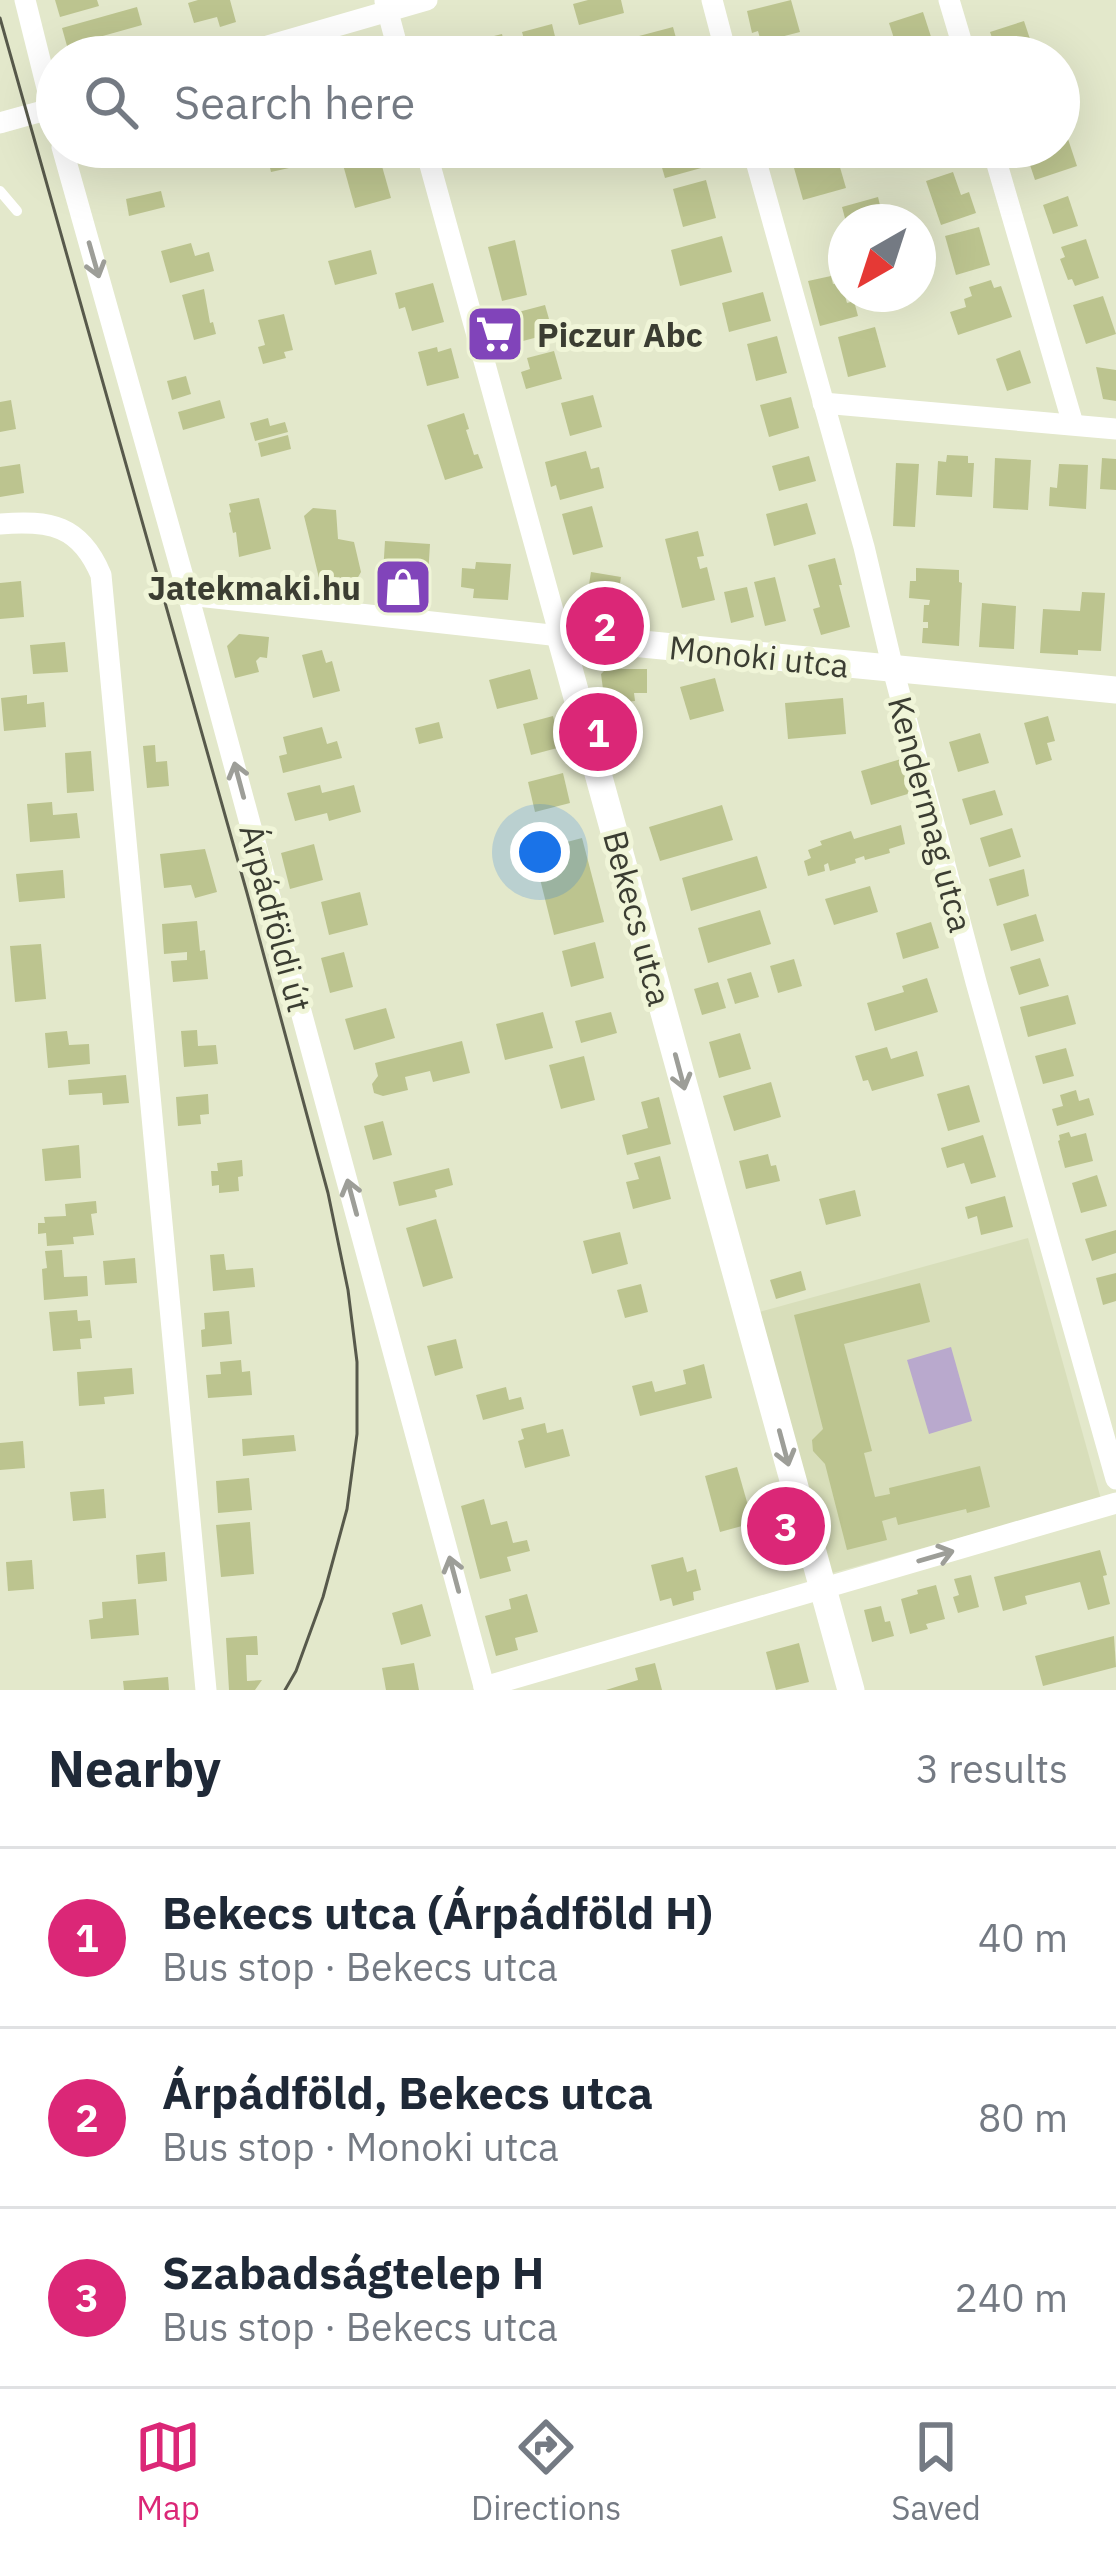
<!DOCTYPE html>
<meta charset="utf-8">
<style>
body{margin:0;font-family:"IBM Plex Sans",sans-serif;background:#f2f2f3;color:#1f2937}
.compass{position:absolute;left:828px;top:204px;width:108px;height:108px;border-radius:50%;background:#fff;box-shadow:0 12px 48px #0002;rotate:219deg}
.you{position:absolute;left:540px;top:852px;width:42px;height:42px;margin:-30px;border:9px solid #fff;border-radius:50%;background:#1a73e8;box-shadow:0 0 0 18px #1a73e833}
.badge{display:grid;place-items:center;width:78px;height:78px;border-radius:50%;background:#db2777;color:#fff;font-size:39px;font-weight:700}
.pin{position:absolute;translate:-50% -50%;border:6px solid #fff;box-shadow:0 3px 12px #0006}
.list{margin:0;padding:0;list-style:none}
h2{display:flex;justify-content:space-between;align-items:center;height:156px;margin:0;padding:0 48px;font-size:51px}
h2 small{font-size:39px;font-weight:400;color:#747a83}
.list li{display:grid;grid-template-columns:78px 1fr auto;gap:36px;align-items:center;box-sizing:border-box;height:180px;padding:0 48px;border-top:3px solid #e0e1e3}
.list b{display:block;font-size:45px;white-space:nowrap}
.list p{margin:0;font-size:39px;white-space:nowrap;color:#747a83}
.list em{font-size:39px;font-style:normal;color:#747a83}
.icon{flex:none;width:66px;height:66px;fill:none;stroke:currentColor;stroke-width:2;stroke-linecap:round;stroke-linejoin:round}
.map{position:relative;flex:none;width:1116px;height:1690px;overflow:hidden}
.search{position:absolute;background:#fff;box-shadow:0 12px 48px #0002;left:36px;right:36px;top:36px;height:132px;display:flex;align-items:center;gap:30px;box-sizing:border-box;padding:0 42px;border-radius:66px;color:#747a83;font-size:45px}
.sheet{height:696px;background:#fff}
nav{display:flex;justify-content:space-around;align-items:center;box-sizing:border-box;height:168px;border-top:3px solid #e0e1e3;background:#fff;font-size:33px;color:#747a83}
nav a{display:grid;justify-items:center;gap:6px}
nav .on{color:#db2777}
.map>svg:first-child{display:block}
.built{fill:#d8deba}
.green{fill:#b9a9cd}
.building{fill:#bcc48f}
.lines{fill:none;stroke-linecap:round;stroke-linejoin:round}
.service{stroke:#fff;stroke-width:10}
.minor{stroke:#fff;stroke-width:21}
.tertiary{stroke:#fff;stroke-width:27}
.tram{stroke:#57594b;stroke-width:3}
.oneway{stroke:#9d9e98}
.labels{text-anchor:middle;dominant-baseline:central;stroke-width:10;stroke-linejoin:round;paint-order:stroke}
.poi-label{font-size:33px;font-weight:bold;fill:#3b3d32;stroke:#f0f5d8;text-anchor:start}
.street-label{font-size:33px;fill:#3b3d32;stroke:#f0f5d8}
</style>
<div class="map">
<svg width="1116" height="1690" viewBox="0 0 1116 1690">
<rect width="100%" height="100%" fill="#e3e8cb"/>
<path class="built" d="M1028,1238L1101,1499L825,1575L752,1314Z"/>
<path class="green" d="M951,1347L972,1421L929,1434L907,1360Z"/>
<g class="building">
<path d="M55,0H97L99,6L60,17Z"/>
<path d="M198,0H230L236,22L220,27L217,17L194,23L188,3Z"/>
<path d="M588,0H621L624,13L579,25L573,4Z"/>
<path d="M791,0L800,32L761,42L758,31L752,33L747,11Z"/>
<path d="M137,7L142,25L67,46L62,28Z"/>
<path d="M923,12L935,49L910,57H900L889,23Z"/>
<path d="M1024,21L1036,57H999L990,32Z"/>
<path d="M552,24L560,57H518L514,42L524,39L522,32Z"/>
<path d="M673,27L681,56L644,57L639,36Z"/>
<path d="M502,34L508,57H461L458,45Z"/>
<path d="M633,38L638,57H602L599,47Z"/>
<path d="M1064,127L1077,166L1035,180L1027,156L1031,154L1029,147H1059V128Z"/>
<path d="M179,147H207L210,157L184,164Z"/>
<path d="M256,147H293L298,166L271,172L267,155L258,157Z"/>
<path d="M656,147H707L712,165L665,178Z"/>
<path d="M924,147H961L963,154L928,160Z"/>
<path d="M378,152L391,198L355,208L342,161Z"/>
<path d="M837,157L846,188L803,200L794,168Z"/>
<path d="M953,172L961,195L969,192L976,213L941,225L926,181Z"/>
<path d="M706,180L716,218L683,227L673,189Z"/>
<path d="M161,191L165,207L129,216L126,199Z"/>
<path d="M1068,196L1078,226L1053,234L1043,205Z"/>
<path d="M878,197L884,222H846L842,207Z"/>
<path d="M979,227L990,265L956,275L945,236Z"/>
<path d="M722,236L732,272L680,286L671,250Z"/>
<path d="M1086,239L1099,278L1075,286L1072,279L1068,280L1060,259L1065,257L1061,247Z"/>
<path d="M515,240L527,295L502,301L488,247Z"/>
<path d="M191,243L195,256L209,252L214,271L170,283L161,251Z"/>
<path d="M371,250L377,274L335,285L328,261Z"/>
<path d="M831,276L833,284L841,282L847,303L854,301L858,316L820,326L808,281Z"/>
<path d="M991,280L994,288L1001,286L1012,317L958,335L950,312L966,307L964,299L972,296L969,287Z"/>
<path d="M433,283L444,322L412,331L405,307L399,309L395,293Z"/>
<path d="M204,289L210,323L213,322L216,334L194,340L182,295Z"/>
<path d="M763,292L771,321L729,332L722,303Z"/>
<path d="M1103,296L1116,334L1086,344L1073,305Z"/>
<path d="M545,305L553,333L504,346L496,318Z"/>
<path d="M284,314L293,350L284,352L286,358L263,364L258,347L265,345L258,320Z"/>
<path d="M875,327L886,367L848,377L838,337Z"/>
<path d="M777,336L787,373L756,381L747,344Z"/>
<path d="M437,347L438,352L451,348L459,378L427,386L418,352Z"/>
<path d="M1020,350L1031,383L1007,391L996,359Z"/>
<path d="M554,351L562,379L526,389L521,372L530,369L527,358Z"/>
<path d="M1096,367L1116,370V401L1103,399Z"/>
<path d="M186,376L191,394L172,400L167,381Z"/>
<path d="M593,395L602,427L570,436L561,403Z"/>
<path d="M791,397L799,428L769,437L760,405Z"/>
<path d="M11,400L16,429L0,432V402Z"/>
<path d="M220,400L225,418L183,430L178,412Z"/>
<path d="M464,413L469,429L466,430L474,455L478,454L483,468L445,480L427,425Z"/>
<path d="M268,418L270,426L285,422L288,432L255,441L250,423Z"/>
<path d="M288,435L291,449L261,457L258,443Z"/>
<path d="M586,451L591,469L599,467L604,488L560,500L556,485L551,487L545,462Z"/>
<path d="M947,455L968,456V463H974L972,497L936,495L938,461L946,462Z"/>
<path d="M809,456L816,481L779,491L772,466Z"/>
<path d="M995,458L1031,460L1028,510L993,508Z"/>
<path d="M1102,458L1116,459V490L1100,489Z"/>
<path d="M896,463L919,464L915,527L893,526Z"/>
<path d="M20,464L24,493L0,497V467Z"/>
<path d="M1059,464L1088,465L1086,509L1049,506L1050,487L1057,488Z"/>
<path d="M259,498L271,549L239,557L236,532L233,533L229,513L231,512L229,504Z"/>
<path d="M807,503L816,534L774,546L766,514Z"/>
<path d="M592,506L603,547L573,555L562,514Z"/>
<path d="M313,508L336,510L338,539L354,542L361,572L357,579L347,583L339,577L320,582L304,516Z"/>
<path d="M698,531L704,556L697,557L700,569L707,567L715,600L682,608L665,539Z"/>
<path d="M385,541L430,544L428,577L383,573Z"/>
<path d="M835,558L842,585H839L850,627L821,635L813,609L820,607L808,565Z"/>
<path d="M476,562L511,564L508,600L473,598L474,589L461,587L462,568L475,569Z"/>
<path d="M916,568L959,570V582L962,583L959,646L922,643L923,628H928V622H923L924,605H929L930,600L909,598L910,581H916Z"/>
<path d="M591,572L621,577L616,608L586,603Z"/>
<path d="M775,577L786,621L765,626L754,582Z"/>
<path d="M21,581L24,617L0,619V583Z"/>
<path d="M747,587L754,617L731,623L724,592Z"/>
<path d="M1082,592L1105,593L1101,651L1078,650V655L1040,653L1043,609L1080,611Z"/>
<path d="M982,603L1016,606L1014,649L979,647Z"/>
<path d="M239,634L269,637L267,658L260,657L256,661L259,672L235,678L227,646Z"/>
<path d="M65,642L68,672L33,674L30,645Z"/>
<path d="M322,650L326,663L332,661L340,691L313,698L302,655Z"/>
<path d="M530,669L538,699L497,709L489,680Z"/>
<path d="M606,669H647V693H634L635,701L605,704L601,674Z"/>
<path d="M715,678L724,711L690,720L680,687Z"/>
<path d="M27,695V704L44,702L46,727L4,731L1,698Z"/>
<path d="M843,698L846,734L788,739L785,703Z"/>
<path d="M553,716L561,747L531,755L523,724Z"/>
<path d="M1048,716L1055,741L1047,743L1052,760L1036,765L1024,723Z"/>
<path d="M439,722L443,738L419,744L415,728Z"/>
<path d="M322,727L327,744L337,741L342,758L283,773L279,756L287,754L283,737Z"/>
<path d="M980,733L989,763L958,772L949,742Z"/>
<path d="M155,745L156,762L167,761L169,786L147,788L143,746Z"/>
<path d="M91,751L94,791L67,793L65,753Z"/>
<path d="M901,759L911,793L871,805L861,771Z"/>
<path d="M563,773L570,803L535,812L528,782Z"/>
<path d="M320,785L322,793L354,785L361,812L329,821L327,813L295,821L287,793Z"/>
<path d="M995,790L1003,815L970,825L962,799Z"/>
<path d="M52,802L53,815L77,813L80,838L30,842L27,804Z"/>
<path d="M722,805L733,840L660,861L649,827Z"/>
<path d="M901,825L905,844L889,849L890,853L865,860L864,856L855,859L856,863L830,871L828,863L824,865L825,871L808,876L804,861L811,858L808,850L822,845L820,841L851,831L854,839Z"/>
<path d="M1012,828L1021,857L989,867L980,838Z"/>
<path d="M582,838L604,922L554,935L533,851Z"/>
<path d="M314,844L323,880L290,889L281,853Z"/>
<path d="M205,849L217,892L195,898L191,885L164,888L160,854Z"/>
<path d="M757,856L767,888L691,911L682,878Z"/>
<path d="M1024,869L1029,896L997,906L989,879Z"/>
<path d="M63,870L65,898L19,902L16,874Z"/>
<path d="M870,886L878,912L834,925L825,899Z"/>
<path d="M360,892L368,925L329,935L321,902Z"/>
<path d="M760,910L771,944L708,963L698,928Z"/>
<path d="M1036,914L1044,941L1011,951L1003,924Z"/>
<path d="M197,921L200,951L205,950L208,979L173,982L171,961L187,960V952L164,954L162,924Z"/>
<path d="M931,922L939,948L903,959L896,933Z"/>
<path d="M595,942L604,978L571,987L562,951Z"/>
<path d="M41,944L46,999L15,1002L10,946Z"/>
<path d="M344,952L353,987L330,993L321,958Z"/>
<path d="M1040,958L1049,986L1019,995L1010,967Z"/>
<path d="M794,959L802,986L778,993L770,966Z"/>
<path d="M751,972L759,997L735,1004L727,979Z"/>
<path d="M927,978L938,1012L875,1031L867,1003L904,992L902,986Z"/>
<path d="M718,982L726,1008L702,1015L694,989Z"/>
<path d="M1068,995L1076,1024L1028,1037L1020,1007Z"/>
<path d="M386,1008L395,1038L354,1050L345,1019Z"/>
<path d="M543,1012L553,1048L505,1060L496,1024Z"/>
<path d="M611,1012L617,1033L581,1043L575,1021Z"/>
<path d="M197,1030L198,1046L216,1045L218,1064L184,1067L181,1031Z"/>
<path d="M67,1031L69,1045L89,1044L90,1064L48,1068L45,1033Z"/>
<path d="M740,1033L751,1069L719,1078L709,1042Z"/>
<path d="M462,1041L470,1073L433,1082L430,1071L405,1077L408,1090L383,1096L374,1093L372,1084L378,1076L375,1063Z"/>
<path d="M887,1047L891,1059L917,1051L924,1076L872,1091L868,1080L863,1081L855,1056Z"/>
<path d="M1066,1048L1074,1076L1043,1084L1035,1056Z"/>
<path d="M584,1056L595,1100L561,1109L549,1065Z"/>
<path d="M126,1075L129,1103L103,1105L102,1093L69,1095L68,1080Z"/>
<path d="M771,1082L781,1117L734,1131L723,1096Z"/>
<path d="M969,1085L980,1122L948,1131L937,1094Z"/>
<path d="M1076,1090L1079,1101L1089,1098L1094,1115L1057,1126L1052,1109L1063,1106L1060,1095Z"/>
<path d="M208,1094L209,1114L200,1115L201,1124L178,1126L176,1097Z"/>
<path d="M659,1097L671,1144L627,1155L622,1135L648,1128L641,1102Z"/>
<path d="M383,1121L392,1155L373,1160L364,1126Z"/>
<path d="M1069,1132L1071,1137L1086,1133L1093,1161L1065,1168L1058,1141L1060,1140L1059,1135Z"/>
<path d="M983,1135L996,1177L971,1184L964,1163L947,1168L941,1148Z"/>
<path d="M79,1145L81,1178L45,1181L42,1149Z"/>
<path d="M768,1154L771,1166L776,1165L780,1181L746,1189L739,1161Z"/>
<path d="M660,1156L671,1199L633,1209L626,1182L639,1179L634,1163Z"/>
<path d="M242,1160L243,1176L238,1177L239,1191L219,1193V1185L212,1186L211,1171H218L217,1163Z"/>
<path d="M449,1168L453,1185L435,1190L437,1197L399,1206L393,1182Z"/>
<path d="M1097,1175L1107,1206L1081,1213L1072,1183Z"/>
<path d="M855,1190L861,1216L826,1225L819,1199Z"/>
<path d="M1005,1196L1013,1227L981,1235L977,1216L968,1219L965,1207Z"/>
<path d="M96,1201L97,1213L91,1214L94,1235L73,1237L74,1244L47,1246L46,1233L38,1234V1223H45L44,1217L66,1216L65,1204Z"/>
<path d="M436,1219L453,1278L423,1287L406,1228Z"/>
<path d="M1116,1230V1253L1092,1261L1085,1239Z"/>
<path d="M620,1232L628,1264L592,1274L583,1241Z"/>
<path d="M62,1250L64,1277L87,1276L88,1296L44,1300L42,1269L47,1268L45,1251Z"/>
<path d="M224,1254L226,1270L253,1268L255,1287L213,1291L210,1255Z"/>
<path d="M135,1258L137,1283L105,1285L103,1261Z"/>
<path d="M801,1271L806,1290L776,1299L770,1280Z"/>
<path d="M1116,1273V1301L1103,1305L1096,1278Z"/>
<path d="M920,1283L930,1322L844,1344L872,1451L864,1453L875,1497L890,1494L889,1488L980,1466L990,1507L967,1513L966,1509L898,1525L896,1517L882,1521L887,1540L847,1550L825,1464L813,1451L812,1440L823,1429L794,1315Z"/>
<path d="M641,1284L648,1312L625,1318L617,1290Z"/>
<path d="M77,1310L78,1321L90,1320L92,1338L80,1339L81,1349L53,1351L49,1312Z"/>
<path d="M229,1311L232,1344L202,1347L201,1330L205,1329L204,1313Z"/>
<path d="M456,1339L463,1368L435,1376L427,1346Z"/>
<path d="M241,1360L242,1372L250,1371L252,1395L208,1398L206,1375L221,1374L220,1362Z"/>
<path d="M704,1364L712,1398L640,1416L632,1386L652,1381L655,1392L686,1384L683,1370Z"/>
<path d="M132,1368L134,1394L104,1397L105,1404L79,1406L77,1372Z"/>
<path d="M506,1387L509,1400L521,1397L524,1409L483,1420L476,1395Z"/>
<path d="M545,1423L547,1433L563,1429L570,1456L525,1468L518,1441L524,1439L521,1429Z"/>
<path d="M294,1435L296,1451L243,1456L242,1439Z"/>
<path d="M23,1441L25,1468L0,1470V1443Z"/>
<path d="M737,1467L753,1523L720,1532L705,1476Z"/>
<path d="M249,1478L252,1510L218,1513L216,1481Z"/>
<path d="M104,1489L106,1518L73,1521L70,1492Z"/>
<path d="M484,1499L491,1525L507,1521L513,1543L527,1540L530,1551L507,1557L511,1571L480,1579L461,1506Z"/>
<path d="M250,1522L254,1574L221,1577L216,1525Z"/>
<path d="M1100,1550L1107,1575L1103,1576L1110,1604L1088,1610L1080,1582L1025,1596L1027,1604L1003,1611L994,1577Z"/>
<path d="M165,1552L167,1581L138,1584L136,1555Z"/>
<path d="M683,1557L687,1572L696,1569L701,1590L693,1592L694,1600L673,1606L671,1598L660,1601L651,1565Z"/>
<path d="M32,1560L34,1589L8,1591L6,1562Z"/>
<path d="M971,1575L979,1607L958,1613L953,1597L959,1595L954,1579Z"/>
<path d="M936,1585L945,1619L926,1624L928,1629L910,1634L901,1599L918,1594L917,1590Z"/>
<path d="M527,1594L538,1632L515,1638L518,1650L496,1656L485,1616L511,1609L509,1599Z"/>
<path d="M136,1599L139,1635L91,1639L89,1620L103,1618L102,1602Z"/>
<path d="M422,1604L431,1636L401,1645L392,1613Z"/>
<path d="M881,1606L885,1622L890,1621L894,1636L872,1642L864,1610Z"/>
<path d="M257,1636L258,1655H246L247,1681L262,1680L255,1690H229L226,1638Z"/>
<path d="M1114,1636L1116,1667L1043,1686L1035,1656Z"/>
<path d="M799,1643L809,1682L776,1690L766,1652Z"/>
<path d="M414,1663L419,1690H386L382,1668Z"/>
<path d="M655,1663L662,1690H606L638,1680L635,1668Z"/>
<path d="M168,1677L169,1690H124L123,1681Z"/>
</g>
<g class="lines">
<path class="service" d="M0,191L17,211"/>
<g class="minor">
<path d="M25,0L57,128"/>
<path d="M712,0L727,57"/>
<path d="M949,0L966,57"/>
<path d="M385,1L400,57"/>
<path d="M229,57L427,0"/>
<path d="M0,123L57,107"/>
<path d="M62,147L184,580L485,1690"/>
<path d="M752,147L864,547L893,669L976,982L1116,1479"/>
<path d="M992,147L1073,424"/>
<path d="M823,403L1116,429"/>
<path d="M0,524C50,520 80,525 101,575L206,1690"/>
<path d="M188,595L560,636L425,147"/>
<path d="M484,1687L1116,1503"/>
</g>
<path class="tertiary" d="M851,1690L560,636L1116,690"/>
<path class="tram" d="M0,18L247,893L328,1193L348,1290L357,1362V1434L347,1509L323,1597L296,1671L285,1690"/>
</g>
<defs><path id="oneway-shaft" d="M-6 0H5M1.5-3L5.5 0L1.5 3" fill="none" stroke-width="1.6" stroke-linecap="round" stroke-linejoin="round" transform="scale(3)"/></defs>
<g class="oneway">
<use href="#oneway-shaft" transform="translate(94 260) rotate(74)"/>
<use href="#oneway-shaft" transform="translate(239 780) rotate(-105)"/>
<use href="#oneway-shaft" transform="translate(680 1072) rotate(75)"/>
<use href="#oneway-shaft" transform="translate(352 1197) rotate(-105)"/>
<use href="#oneway-shaft" transform="translate(784 1448) rotate(75)"/>
<use href="#oneway-shaft" transform="translate(936 1556) rotate(-16)"/>
<use href="#oneway-shaft" transform="translate(454 1574) rotate(-105)"/>
</g>
<defs>
<g id="supermarket-square" transform="scale(3)"><rect x="-9" y="-9" width="18" height="18" rx="4" fill="#8144ba" stroke="#f0f5d8"/><path d="M-6-5.5h2.5l.6 2H6L4.5 2H-2.5L-4.4-4H-6ZM-1.5 3.2a1.3 1.3 0 1 0 .1 0ZM3 3.2a1.3 1.3 0 1 0 .1 0Z" fill="#fff"/></g>
<g id="shop-square" transform="scale(3)"><rect x="-9" y="-9" width="18" height="18" rx="4" fill="#8144ba" stroke="#f0f5d8"/><path d="M-5-2.5h2.3a2.7 3.5 0 0 1 5.4 0H5L5.5 6h-11ZM-1.5-2.5h3a1.5 2.3 0 0 0-3 0Z" fill="#fff"/></g>
</defs>
<g fill-rule="evenodd">
<use href="#supermarket-square" x="495" y="334"/>
<use href="#shop-square" x="403" y="587"/>
</g>
<g class="labels">
<g class="poi-label">
<text x="537" y="334">Piczur Abc</text>
<text x="361" y="587" text-anchor="end">Jatekmaki.hu</text>
</g>
<g class="street-label">
<text transform="translate(759 656) rotate(6)">Monoki utca</text>
<text transform="translate(931 814) rotate(75)">Kendermag utca</text>
<text transform="translate(276 918) rotate(75)">Árpádföldi út</text>
<text transform="translate(638 918) rotate(75)">Bekecs utca</text>
</g>
</g>
</svg>
<svg class="compass" viewBox="-18 -18 36 36"><path d="M0-13l5 13h-10z" fill="#e53935"/><path d="M0 13l5-13h-10z" fill="#747a83"/></svg>
<div class="you"></div>
<div class="pin badge" style="left:598px;top:732px">1</div>
<div class="pin badge" style="left:605px;top:626px">2</div>
<div class="pin badge" style="left:786px;top:1526px">3</div>
<div class="search"><svg class="icon" aria-label="search" viewBox="0 0 24 24"><circle cx="10" cy="10" r="6"/><path d="M15 15l6 6"/></svg>Search here</div>
</div>
<section class="sheet">
<h2>Nearby<small>3 results</small></h2>
<ul class="list">
<li><span class="badge">1</span><div><b>Bekecs utca (Árpádföld H)</b><p>Bus stop · Bekecs utca</p></div><em>40 m</em></li>
<li><span class="badge">2</span><div><b>Árpádföld, Bekecs utca</b><p>Bus stop · Monoki utca</p></div><em>80 m</em></li>
<li><span class="badge">3</span><div><b>Szabadságtelep H</b><p>Bus stop · Bekecs utca</p></div><em>240 m</em></li>
</ul>
</section>
<nav>
<a class="on"><svg class="icon" aria-label="map" viewBox="0 0 24 24"><path d="M3 6l6-2 6 2 6-2v14l-6 2-6-2-6 2zM9 4v14M15 6v14"/></svg>Map</a>
<a><svg class="icon" aria-label="directions" viewBox="0 0 24 24"><path d="M12 3l9 9-9 9-9-9zM9 14v-3h6M13 9l2 2-2 2"/></svg>Directions</a>
<a><svg class="icon" aria-label="saved" viewBox="0 0 24 24"><path d="M7 4h10v16l-5-4-5 4z"/></svg>Saved</a>
</nav>
